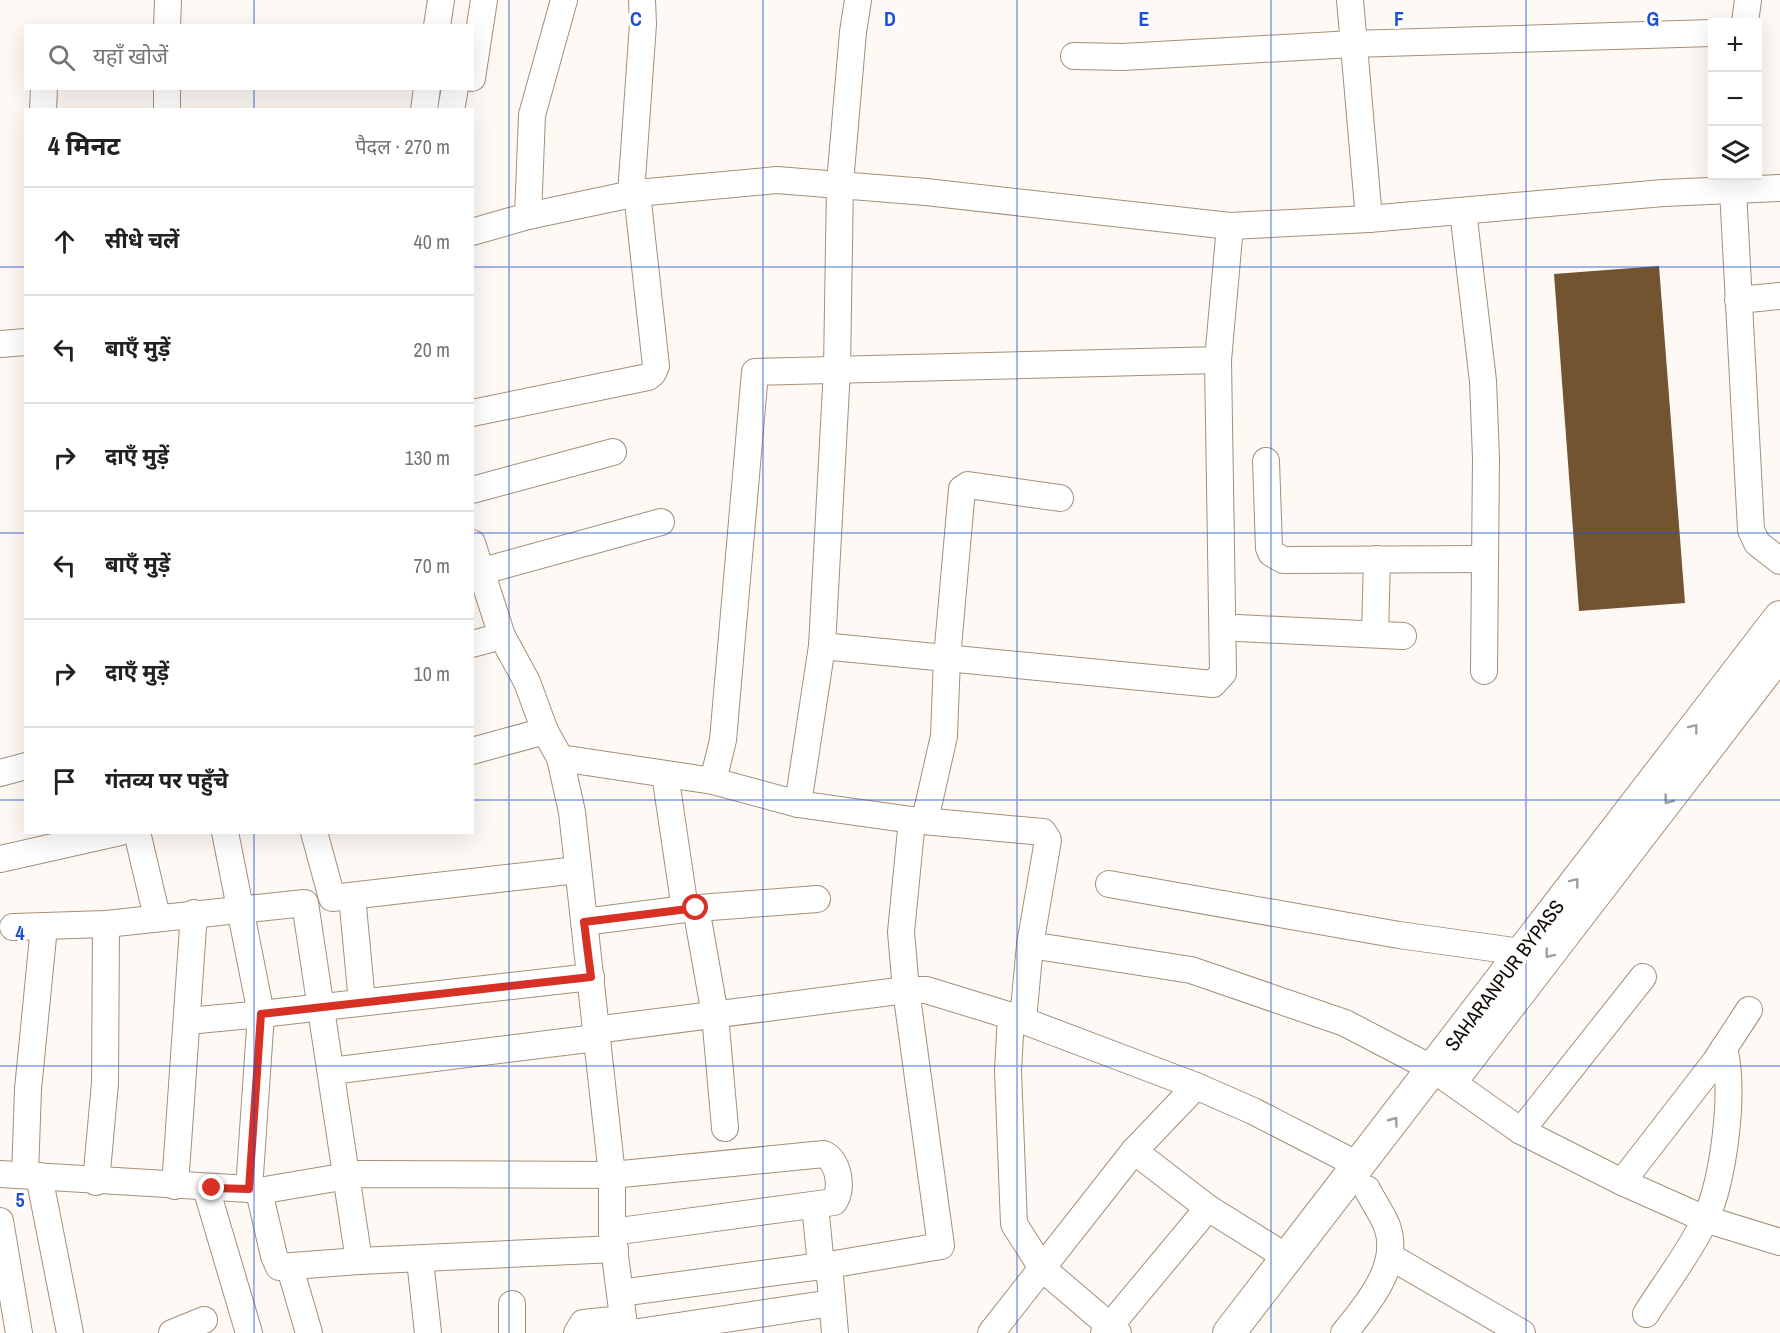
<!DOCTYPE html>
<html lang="hi">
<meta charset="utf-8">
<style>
body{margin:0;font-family:"Archivo Narrow","Noto Sans Devanagari",sans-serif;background:#f6f6f6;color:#202124}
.controls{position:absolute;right:18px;top:18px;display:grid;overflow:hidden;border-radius:0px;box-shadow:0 6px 24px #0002}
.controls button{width:54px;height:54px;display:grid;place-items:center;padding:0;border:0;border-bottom:2px solid #e0e0e0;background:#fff;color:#202124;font:30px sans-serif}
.stop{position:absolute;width:18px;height:18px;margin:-14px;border:4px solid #d93025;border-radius:50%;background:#fff}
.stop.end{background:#d93025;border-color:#fff;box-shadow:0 2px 6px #0008}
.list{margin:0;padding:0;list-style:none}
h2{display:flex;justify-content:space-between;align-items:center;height:78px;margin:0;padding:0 24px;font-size:26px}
h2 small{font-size:20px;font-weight:400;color:#757577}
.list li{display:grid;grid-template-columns:39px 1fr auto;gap:18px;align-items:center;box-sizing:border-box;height:108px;padding:0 24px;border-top:2px solid #e0e0e0}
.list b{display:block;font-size:22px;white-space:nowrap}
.list em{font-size:20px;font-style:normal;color:#757577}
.icon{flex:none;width:33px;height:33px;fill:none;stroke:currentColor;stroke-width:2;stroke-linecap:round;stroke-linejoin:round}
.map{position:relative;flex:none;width:1780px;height:1333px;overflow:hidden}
.search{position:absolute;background:#fff;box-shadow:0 6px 24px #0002;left:24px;top:24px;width:450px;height:66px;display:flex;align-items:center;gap:15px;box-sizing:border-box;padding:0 21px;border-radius:0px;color:#757577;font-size:22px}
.panel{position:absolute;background:#fff;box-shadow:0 6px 24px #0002;left:24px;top:108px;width:450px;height:726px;border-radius:0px}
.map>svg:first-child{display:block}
.building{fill:#725431}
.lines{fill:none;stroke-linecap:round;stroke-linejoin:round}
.minor-casing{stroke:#a58f78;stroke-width:28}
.major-casing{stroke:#a58f78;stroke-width:34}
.minor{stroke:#fff;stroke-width:26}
.major{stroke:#fff;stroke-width:32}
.oneway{stroke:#a19e9b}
.route{stroke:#d93025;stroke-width:8}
.grid{fill:none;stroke:#1d4ed8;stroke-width:1.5;stroke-opacity:0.55}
.labels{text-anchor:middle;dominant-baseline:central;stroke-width:6;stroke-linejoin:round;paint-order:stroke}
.street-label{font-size:20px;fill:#130c05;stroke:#fff}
.grid-label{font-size:20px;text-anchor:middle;font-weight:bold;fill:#1d4ed8;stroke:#fff;stroke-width:6;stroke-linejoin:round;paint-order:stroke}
</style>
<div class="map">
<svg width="1780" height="1333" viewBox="0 0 1780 1333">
<rect width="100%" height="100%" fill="#fef9f4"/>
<path class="building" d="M1659,266L1685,603L1579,611L1554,274Z"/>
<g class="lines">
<g class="minor-casing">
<g id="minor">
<path d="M1350,0L1369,219"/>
<path d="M1745,22L1748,0"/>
<path d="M167,26L168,0"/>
<path d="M437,26L441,0"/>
<path d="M1074,56L1123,57L1352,44L1712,33"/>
<path d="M472,78L484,0"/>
<path d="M43,110L44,88"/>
<path d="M167,110V88"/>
<path d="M424,110L427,88"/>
<path d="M451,110L455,88"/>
<path d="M1733,190L1751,530L1757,543L1780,561"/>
<path d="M631,194L643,24L642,0"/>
<path d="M1463,211L1483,381L1486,458L1484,671"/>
<path d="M528,216L532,115L564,0"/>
<path d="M472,232L528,216L637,193L777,180L926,192L1230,226L1369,219L1663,193L1780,188"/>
<path d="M1738,300L1780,296"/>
<path d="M0,344L26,342"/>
<path d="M472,413L648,377L653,373L656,366L637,193"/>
<path d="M1266,461L1269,548L1271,553L1283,560L1484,559"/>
<path d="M472,490L613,452"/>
<path d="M472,543L502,636L527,682L545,731L560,758L572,812L612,1175V1232L625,1333"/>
<path d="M472,574L661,522"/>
<path d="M1238,628L1403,636"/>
<path d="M1375,634L1377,559"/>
<path d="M472,644L502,636"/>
<path d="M822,646L1213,684L1223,673L1218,360"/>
<path d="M472,751L545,731"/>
<path d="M560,758L713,781L723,740L755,372L1218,360L1230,226"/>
<path d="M0,773L26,766"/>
<path d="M665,774L685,909"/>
<path d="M713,781L798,804L912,820L1043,832L1048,840L1030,945L1023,1020"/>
<path d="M798,804L822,646L837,369L840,183L853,32L858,0"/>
<path d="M925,820L944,736L947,658L962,489L968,485L1060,498"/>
<path d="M137,832L157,917"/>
<path d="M225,832L261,1014L591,977"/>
<path d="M314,832L332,898L577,870"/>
<path d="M0,859L120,832"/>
<path d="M1109,884L1399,935L1521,952"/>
<path d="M352,896L362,1002"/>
<path d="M696,908L715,1015L725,1128"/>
<path d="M584,922L685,909L817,899"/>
<path d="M13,927L106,924L305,903L359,1261L615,1249"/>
<path d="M1030,945L1191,970L1345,1023L1433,1069L1521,1131L1622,1182L1705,1219L1780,1242"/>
<path d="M1011,1016L1008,1071L1014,1224L1042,1268L1118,1333"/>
<path d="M188,1021L261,1014L249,1189L259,1191L359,1174L612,1175L824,1154C839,1162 843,1188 834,1202L612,1232"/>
<path d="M595,1030L906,990H926L1011,1016L1196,1086L1253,1111L1360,1166"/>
<path d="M331,1071L596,1038"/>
<path d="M1521,1131L1643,977"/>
<path d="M1134,1151L1208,1208L1288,1258"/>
<path d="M0,1174L249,1189"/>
<path d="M25,1175L28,1089L44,927"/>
<path d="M39,1176L70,1333"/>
<path d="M96,1182L105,1083L106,924"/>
<path d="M1622,1182L1715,1062L1749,1010"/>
<path d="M175,1186L194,913"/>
<path d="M206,1188L249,1333"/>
<path d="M259,1191L274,1256L279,1267L359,1261"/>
<path d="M815,1205L821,1266"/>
<path d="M0,1221L19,1333"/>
<path d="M1391,1257L1522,1333"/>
<path d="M420,1260L428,1333"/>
<path d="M829,1265L941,1246L906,990L901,932L912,820"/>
<path d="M290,1268L309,1333"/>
<path d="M620,1293L829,1265L835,1333"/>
<path d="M512,1304V1333"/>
<path d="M1646,1314C1665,1284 1689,1253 1705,1220C1724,1180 1735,1091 1724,1048"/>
<path d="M172,1333L204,1320"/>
<path d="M577,1333L583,1323L623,1319"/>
<path d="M632,1333L832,1303"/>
<path d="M991,1333L1134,1151L1196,1086"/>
<path d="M1104,1333L1208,1208"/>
<path d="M1344,1333C1368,1304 1401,1265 1387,1226C1382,1214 1373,1201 1367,1189"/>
</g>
</g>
<g class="major-casing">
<g id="major">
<path d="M1455,1076L1780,653"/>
<path d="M1229,1333L1780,617"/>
</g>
</g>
<use href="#minor" class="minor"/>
<use href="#major" class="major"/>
</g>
<defs><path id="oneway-chevron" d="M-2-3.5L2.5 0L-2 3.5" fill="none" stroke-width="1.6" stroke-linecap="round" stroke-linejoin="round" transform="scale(1.5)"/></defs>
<g class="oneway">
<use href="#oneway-chevron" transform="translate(1694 728) rotate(-52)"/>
<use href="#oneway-chevron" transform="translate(1668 800) rotate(127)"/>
<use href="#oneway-chevron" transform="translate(1575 882) rotate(-52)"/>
<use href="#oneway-chevron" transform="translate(1549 954) rotate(128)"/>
<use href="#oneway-chevron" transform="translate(1394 1121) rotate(-53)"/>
</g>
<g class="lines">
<path class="route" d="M212,1188L249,1189L261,1014L591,977L584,922L696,908"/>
</g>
<path class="grid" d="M254,0V26M509,0V1333M763,0V1333M1017,0V1333M1271,0V1333M1526,0V1333M254,88V110M0,267H26M472,267H1780M0,533H26M472,533H1780M0,800H26M472,800H1780M254,832V1333M0,1066H1780"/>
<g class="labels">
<g class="street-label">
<text transform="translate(1504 975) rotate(-53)">SAHARANPUR BYPASS</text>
</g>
</g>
<g class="grid-label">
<text x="636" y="26">C</text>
<text x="890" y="26">D</text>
<text x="1144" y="26">E</text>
<text x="1399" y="26">F</text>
<text x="1653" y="26">G</text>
<text x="20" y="940">4</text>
<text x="20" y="1207">5</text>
</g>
</svg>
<div class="controls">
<button>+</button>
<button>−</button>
<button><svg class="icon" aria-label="layers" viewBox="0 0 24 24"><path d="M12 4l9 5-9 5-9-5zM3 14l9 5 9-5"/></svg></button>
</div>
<div class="stop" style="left:696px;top:908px"></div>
<div class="stop end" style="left:212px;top:1188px"></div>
<div class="search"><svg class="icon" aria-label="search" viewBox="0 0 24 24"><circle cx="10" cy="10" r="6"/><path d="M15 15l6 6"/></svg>यहाँ खोजें</div>
<section class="panel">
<h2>4 मिनट<small>पैदल · 270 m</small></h2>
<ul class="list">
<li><svg class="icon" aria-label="ahead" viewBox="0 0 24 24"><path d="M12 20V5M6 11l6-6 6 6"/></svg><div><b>सीधे चलें</b></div><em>40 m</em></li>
<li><svg class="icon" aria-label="left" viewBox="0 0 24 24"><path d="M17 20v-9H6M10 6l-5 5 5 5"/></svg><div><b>बाएँ मुड़ें</b></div><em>20 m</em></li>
<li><svg class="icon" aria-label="right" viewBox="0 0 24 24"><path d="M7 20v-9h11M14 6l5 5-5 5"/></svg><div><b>दाएँ मुड़ें</b></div><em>130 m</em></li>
<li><svg class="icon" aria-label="left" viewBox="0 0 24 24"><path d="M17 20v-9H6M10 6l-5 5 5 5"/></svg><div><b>बाएँ मुड़ें</b></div><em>70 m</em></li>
<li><svg class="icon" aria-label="right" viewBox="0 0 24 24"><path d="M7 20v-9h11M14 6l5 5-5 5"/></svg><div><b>दाएँ मुड़ें</b></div><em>10 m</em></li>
<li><svg class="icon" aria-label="arrive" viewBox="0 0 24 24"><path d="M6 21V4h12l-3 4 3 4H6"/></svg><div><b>गंतव्य पर पहुँचे</b></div></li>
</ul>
</section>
</div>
